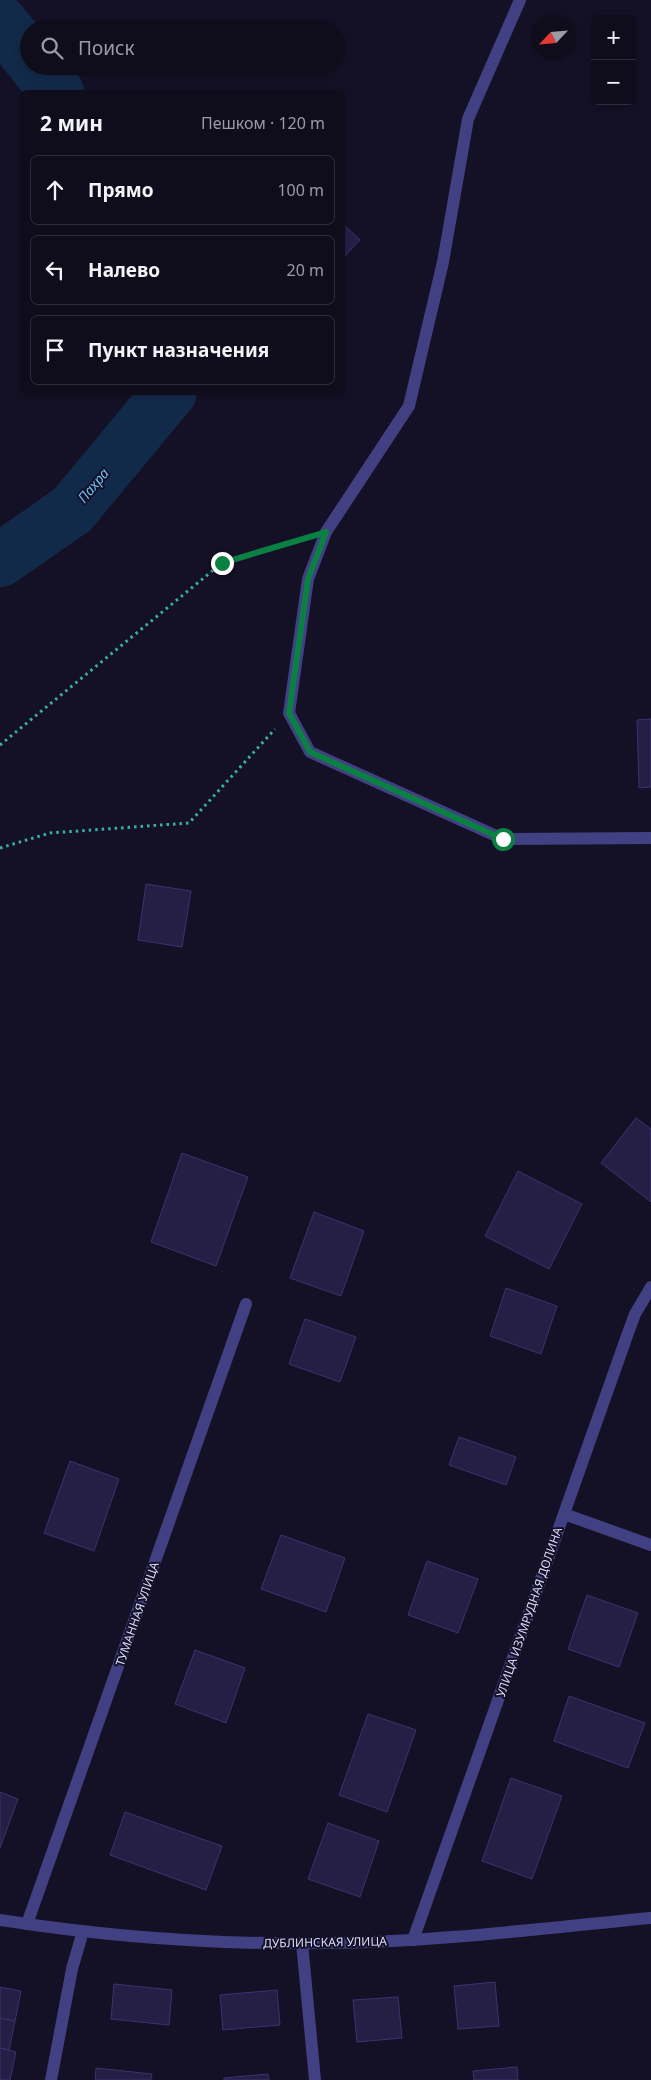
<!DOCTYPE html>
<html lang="ru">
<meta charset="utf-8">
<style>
body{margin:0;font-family:"Noto Sans",sans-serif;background:#1d1b29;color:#f1f3f6}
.controls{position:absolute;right:15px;top:15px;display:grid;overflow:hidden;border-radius:8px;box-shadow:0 2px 8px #0003}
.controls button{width:45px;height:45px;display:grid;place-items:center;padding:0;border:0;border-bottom:1px solid #2f2d3b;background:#0f0d1c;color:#f1f3f6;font:25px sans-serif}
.compass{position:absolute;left:531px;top:15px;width:45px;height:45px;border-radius:50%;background:#0f0d1c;box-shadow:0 2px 8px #0003;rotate:244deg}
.stop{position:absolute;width:15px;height:15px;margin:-11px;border:4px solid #0b8043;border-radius:50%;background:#fff}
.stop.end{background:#0b8043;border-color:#fff;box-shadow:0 1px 5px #0008}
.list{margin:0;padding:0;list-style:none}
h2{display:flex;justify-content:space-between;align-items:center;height:65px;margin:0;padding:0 20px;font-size:21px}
h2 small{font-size:16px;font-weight:400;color:#9b9ca3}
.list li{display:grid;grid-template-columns:32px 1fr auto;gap:15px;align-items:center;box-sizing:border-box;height:70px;margin:0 10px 10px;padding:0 10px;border:1px solid #2f2d3b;border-radius:8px}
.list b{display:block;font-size:19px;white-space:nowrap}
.list em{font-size:16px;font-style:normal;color:#9b9ca3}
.icon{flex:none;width:28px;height:28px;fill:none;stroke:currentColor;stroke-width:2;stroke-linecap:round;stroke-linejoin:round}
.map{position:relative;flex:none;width:651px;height:2080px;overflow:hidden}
.search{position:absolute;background:#0f0d1c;box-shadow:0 2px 8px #0003;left:20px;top:20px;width:325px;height:55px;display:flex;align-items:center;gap:12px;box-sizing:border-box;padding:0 18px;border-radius:28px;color:#9b9ca3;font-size:19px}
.panel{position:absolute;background:#0f0d1c;box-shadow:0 2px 8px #0003;left:20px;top:90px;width:325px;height:305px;border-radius:8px}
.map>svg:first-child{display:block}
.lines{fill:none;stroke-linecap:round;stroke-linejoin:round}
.river{stroke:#122a49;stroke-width:54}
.building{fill:#251f46;stroke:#3c3270}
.path{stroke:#38b1a4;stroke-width:3;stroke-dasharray:2.5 4;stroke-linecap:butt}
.lane{stroke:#404082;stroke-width:12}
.street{stroke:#404082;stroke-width:12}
.route{stroke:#0b8043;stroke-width:6}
.labels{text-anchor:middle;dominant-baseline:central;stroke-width:4;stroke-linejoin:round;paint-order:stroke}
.street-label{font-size:12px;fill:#dbd9fc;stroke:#141126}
.water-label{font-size:14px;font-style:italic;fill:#6ebdf5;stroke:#141126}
</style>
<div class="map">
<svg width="651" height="2080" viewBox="0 0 651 2080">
<rect width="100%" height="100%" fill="#141126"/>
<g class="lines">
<g class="river">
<path d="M0,22L29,57"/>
<path d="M36,66L57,92"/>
<path d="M0,560L72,510L170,392"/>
</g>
</g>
<g class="building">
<path d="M342,223L360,240L342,259Z"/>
<path d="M651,719V787L639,788L637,720Z"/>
<path d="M146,884L191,891L182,947L138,940Z"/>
<path d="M636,1118L651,1129V1202L601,1163Z"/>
<path d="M182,1153L248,1177L216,1266L151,1242Z"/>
<path d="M518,1171L582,1204L549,1269L485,1236Z"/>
<path d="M314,1212L364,1231L341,1296L290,1278Z"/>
<path d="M506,1288L557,1306L541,1354L490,1336Z"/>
<path d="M305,1319L356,1337L340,1382L289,1364Z"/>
<path d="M459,1437L516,1457L506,1485L449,1465Z"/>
<path d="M70,1461L119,1479L94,1551L44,1533Z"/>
<path d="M281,1535L345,1558L326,1612L261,1589Z"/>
<path d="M427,1561L478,1579L458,1633L408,1615Z"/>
<path d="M587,1595L638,1613L619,1667L568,1649Z"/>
<path d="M195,1650L245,1668L226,1723L175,1704Z"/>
<path d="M569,1696L645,1723L628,1768L554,1741Z"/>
<path d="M368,1714L416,1730L387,1812L339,1795Z"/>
<path d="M511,1778L562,1796L532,1879L482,1861Z"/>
<path d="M0,1792L18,1799L0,1848Z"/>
<path d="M125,1812L222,1846L206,1890L110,1855Z"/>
<path d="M328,1823L379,1841L360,1897L308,1879Z"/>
<path d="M495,1982L499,2026L458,2029L454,1986Z"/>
<path d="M114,1984L172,1990L169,2025L111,2019Z"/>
<path d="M0,1987L21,1991L15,2021L0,2018Z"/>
<path d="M277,1990L280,2025L223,2030L220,1995Z"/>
<path d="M398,1997L402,2038L357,2042L353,2000Z"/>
<path d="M0,2018L15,2021L9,2050L0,2048Z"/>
<path d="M0,2048L16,2052L10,2080H0Z"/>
<path d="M517,2067L518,2080H474L473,2071Z"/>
<path d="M96,2068L152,2074L151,2080H95Z"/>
<path d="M268,2074L269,2080H224V2078Z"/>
</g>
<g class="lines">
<g class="path">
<path d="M0,745L222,563L301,539"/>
<path d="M0,848L50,833L189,823L275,729"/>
</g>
<g class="lane">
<path d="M564,1514L651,1545"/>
<path d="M0,1920C108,1937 217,1945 327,1943C435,1942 544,1928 651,1918"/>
<path d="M27,1924L246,1304"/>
<path d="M413,1940L628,1333L635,1314L651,1287"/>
<path d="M302,1943L315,2080"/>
<path d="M51,2080L72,1969L83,1931"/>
</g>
<path class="street" d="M520,0L468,119L443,262L409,406L326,532L308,579L289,713L310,752L503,839L651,838"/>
</g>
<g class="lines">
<path class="route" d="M222,563L326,532L308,579L289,713L310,752L503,839"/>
</g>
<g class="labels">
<g class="street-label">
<text transform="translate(529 1612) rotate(-71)">УЛИЦА ИЗУМРУДНАЯ ДОЛИНА</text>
<text transform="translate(137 1614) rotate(-71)">ТУМАННАЯ УЛИЦА</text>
<text transform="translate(325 1942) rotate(-1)">ДУБЛИНСКАЯ УЛИЦА</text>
</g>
<g class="water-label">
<text transform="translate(93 485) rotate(-50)">Пахра</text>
</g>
</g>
</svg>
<div class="controls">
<button>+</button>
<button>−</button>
</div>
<svg class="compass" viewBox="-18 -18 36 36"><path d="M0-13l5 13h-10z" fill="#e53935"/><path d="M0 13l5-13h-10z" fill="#9b9ca3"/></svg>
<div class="stop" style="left:503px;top:839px"></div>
<div class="stop end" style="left:222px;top:563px"></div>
<div class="search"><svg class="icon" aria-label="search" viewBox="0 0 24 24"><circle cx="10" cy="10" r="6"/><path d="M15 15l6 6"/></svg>Поиск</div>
<section class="panel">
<h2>2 мин<small>Пешком · 120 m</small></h2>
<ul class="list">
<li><svg class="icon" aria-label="ahead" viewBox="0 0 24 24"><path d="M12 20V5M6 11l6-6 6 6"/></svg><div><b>Прямо</b></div><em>100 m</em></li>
<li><svg class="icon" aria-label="left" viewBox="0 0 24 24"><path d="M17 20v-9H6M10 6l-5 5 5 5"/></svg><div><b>Налево</b></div><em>20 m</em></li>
<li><svg class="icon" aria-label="arrive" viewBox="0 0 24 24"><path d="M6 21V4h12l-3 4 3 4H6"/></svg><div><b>Пункт назначения</b></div></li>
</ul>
</section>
</div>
